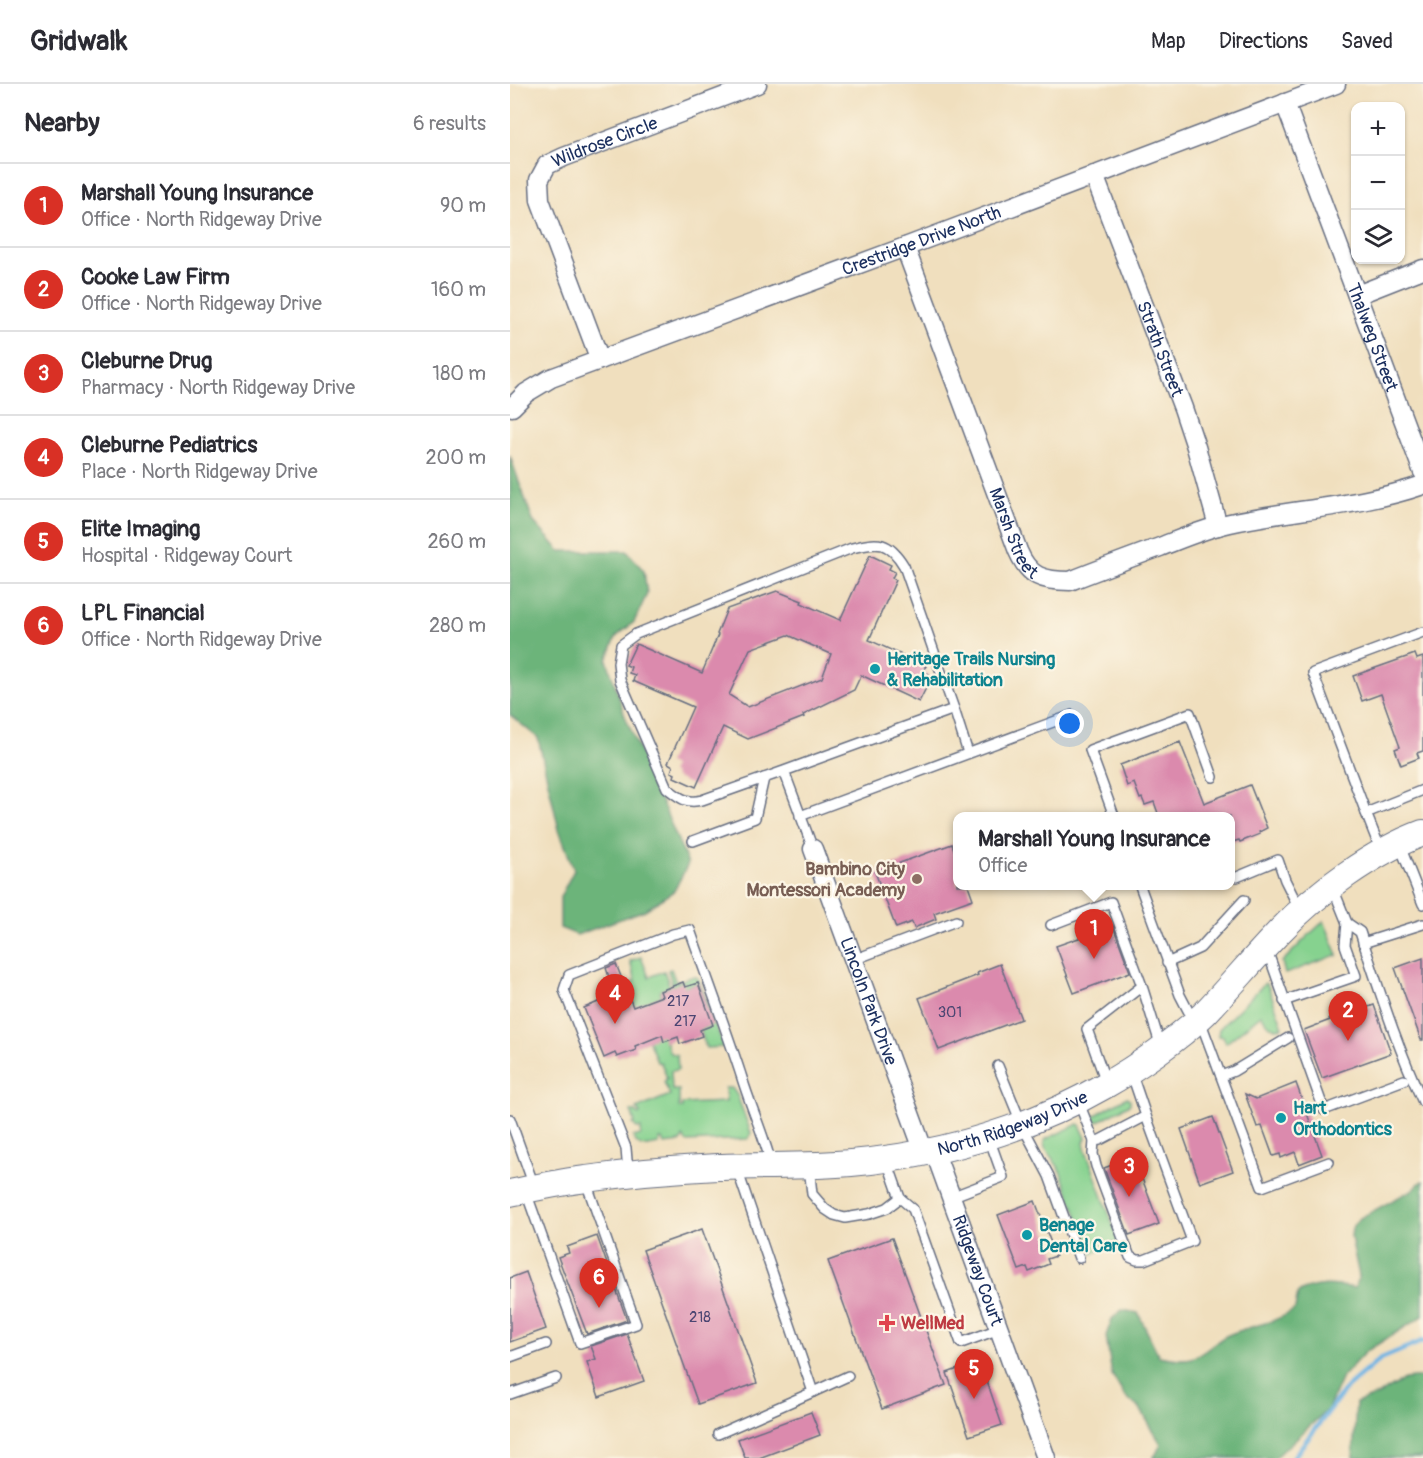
<!DOCTYPE html>
<meta charset="utf-8">
<style>
body{margin:0;font-family:Pangolin,sans-serif;background:#f2f2f3;color:#2b2b33}
.controls{position:absolute;right:18px;top:18px;display:grid;overflow:hidden;border-radius:12px;box-shadow:0 2px 4px #0004}
.controls button{width:54px;height:54px;display:grid;place-items:center;padding:0;border:0;border-bottom:2px solid #e1e1e2;background:#fff;color:#2b2b33;font:30px sans-serif}
.you{position:absolute;left:560px;top:640px;width:21px;height:21px;margin:-15px;border:4px solid #fff;border-radius:50%;background:#1a73e8;box-shadow:0 0 0 9px #1a73e833}
.badge{display:grid;place-items:center;width:39px;height:39px;border-radius:50%;background:#d93025;color:#fff;font-size:20px;font-weight:700}
.pin{position:absolute;translate:-50% -50px;filter:drop-shadow(0 2px 3px #0008)}
.pin::after{content:'';position:absolute;top:32px;width:21px;height:18px;background:inherit;clip-path:polygon(0 0,100% 0,50% 100%)}
.popup{position:absolute;left:443px;top:728px;width:282px;height:78px;box-sizing:border-box;display:grid;place-content:center;border-radius:12px;background:#fff;filter:drop-shadow(0 2px 4px #0005);font-size:20px;white-space:nowrap;color:#7c7c81}
.popup b{font-size:22px;color:#2b2b33}
.popup::after{content:'';position:absolute;left:50%;top:100%;margin-left:-12px;border:12px solid transparent;border-top-color:#fff}
.list{margin:0;padding:0;list-style:none}
h2{display:flex;justify-content:space-between;align-items:center;height:78px;margin:0;padding:0 24px;font-size:26px}
h2 small{font-size:20px;font-weight:400;color:#7c7c81}
.list li{display:grid;grid-template-columns:39px 1fr auto;gap:18px;align-items:center;box-sizing:border-box;height:84px;padding:0 24px;border-top:2px solid #e1e1e2}
.list b{display:block;font-size:22px;white-space:nowrap}
.list p{margin:0;font-size:20px;white-space:nowrap;color:#7c7c81}
.list em{font-size:20px;font-style:normal;color:#7c7c81}
.icon{flex:none;width:33px;height:33px;fill:none;stroke:currentColor;stroke-width:2;stroke-linecap:round;stroke-linejoin:round}
.map{position:relative;flex:none;width:913px;height:1374px;overflow:hidden}
header{display:flex;align-items:center;gap:36px;box-sizing:border-box;height:84px;padding:0 30px;background:#fff;border-bottom:2px solid #e1e1e2}
header strong{font-size:28px}
nav{display:flex;gap:33px;margin-inline-start:auto;font-size:21px}
main{display:flex}
aside{flex:1;background:#fff}
.map>svg:first-child{display:block}
.green{fill:#86d28f;stroke:#508076;stroke-width:1.5}
.forest{fill:#6cb47a;stroke:#44726c;stroke-width:1.5}
.lines{fill:none;stroke-linecap:round;stroke-linejoin:round}
.stream{stroke:#6db3e4;stroke-width:5}
.building{fill:#db8aad;fill-rule:evenodd}
.lane-casing{stroke:#666d80;stroke-width:12}
.street-casing{stroke:#666d80;stroke-width:21}
.secondary-casing{stroke:#666d80;stroke-width:28}
.lane{stroke:#fff;stroke-width:9}
.street{stroke:#fff;stroke-width:18}
.secondary{stroke:#fff;stroke-width:26}
.culture-dot{fill:#0f9aa8;stroke:#fcf5e5;stroke-width:2}
.education-dot{fill:#8d6e63;stroke:#fcf5e5;stroke-width:2}
.health-dot{fill:#e0444e;stroke:#fcf5e5;stroke-width:2}
.labels{text-anchor:middle;dominant-baseline:central;stroke-width:4.5;stroke-linejoin:round;paint-order:stroke}
.number-label{font-size:15px;fill:#4b4672}
.street-label{font-size:18px;fill:#1b2f5e;stroke:#fcf5e5}
.culture-label{font-size:18px;font-weight:bold;fill:#0d838f;stroke:#fcf5e5;text-anchor:start}
.education-label{font-size:18px;font-weight:bold;fill:#785e54;stroke:#fcf5e5;text-anchor:end}
.health-label{font-size:18px;font-weight:bold;fill:#be3a42;stroke:#fcf5e5;text-anchor:start}
</style>
<header>
<strong>Gridwalk</strong>
<nav><a>Map</a><a>Directions</a><a>Saved</a></nav>
</header>
<main>
<aside>
<h2>Nearby<small>6 results</small></h2>
<ul class="list">
<li><span class="badge">1</span><div><b>Marshall Young Insurance</b><p>Office · North Ridgeway Drive</p></div><em>90 m</em></li>
<li><span class="badge">2</span><div><b>Cooke Law Firm</b><p>Office · North Ridgeway Drive</p></div><em>160 m</em></li>
<li><span class="badge">3</span><div><b>Cleburne Drug</b><p>Pharmacy · North Ridgeway Drive</p></div><em>180 m</em></li>
<li><span class="badge">4</span><div><b>Cleburne Pediatrics</b><p>Place · North Ridgeway Drive</p></div><em>200 m</em></li>
<li><span class="badge">5</span><div><b>Elite Imaging</b><p>Hospital · Ridgeway Court</p></div><em>260 m</em></li>
<li><span class="badge">6</span><div><b>LPL Financial</b><p>Office · North Ridgeway Drive</p></div><em>280 m</em></li>
</ul>
</aside>
<div class="map">
<svg width="913" height="1374" viewBox="0 0 913 1374">
<rect width="100%" height="100%" fill="#fcf5e5"/>
<filter id="ink" filterUnits="userSpaceOnUse"><feTurbulence type="fractalNoise" baseFrequency=".0167" numOctaves="2"/><feDisplacementMap in="SourceGraphic" scale="12" xChannelSelector="R" yChannelSelector="G"/><feConvolveMatrix kernelMatrix="1 2 1 2 8 2 1 2 1" color-interpolation-filters="sRGB"/></filter>
<filter id="wash" filterUnits="userSpaceOnUse"><feTurbulence type="fractalNoise" baseFrequency=".008" numOctaves="4" result="noise"/><feDisplacementMap in="SourceGraphic" scale="24" xChannelSelector="R" yChannelSelector="G"/><feGaussianBlur stdDeviation="1.35" result="paint"/><feColorMatrix in="noise" values="0 0 0 0 0 0 0 0 0 0 0 0 0 0 0 0 0 1.4 0 .05"/><feComposite in="paint" operator="in"/></filter>
<g filter="url(#wash)">
<rect width="100%" height="100%" fill="#f0dfbe"/>
<g class="green">
<path d="M814,837L828,871L827,872L826,871L775,890L772,878L800,850Z"/>
<path d="M131,873L139,893L154,887L160,903L150,907L152,912L140,917L160,969L167,971L168,985L167,986L161,987L162,1006H169V1024H172V1020L216,1018L215,1004H222L227,1011L241,1049L238,1055L176,1058L174,1054L173,1053L171,1058L154,1060L152,1055H150L149,1060C136,1062 130,1067 123,1053L131,1051V1044H127L123,1040L125,1038L121,1027H123L129,1031L130,1029L126,1025L160,1011L154,998L157,994L151,979L147,978L118,904L105,909L104,906L126,897L120,877Z"/>
<path d="M161,885L166,898L184,892L188,894L214,963L196,964L190,946L203,940L188,899L175,903L163,902L158,886Z"/>
<path d="M755,899L758,902L773,943C760,947 759,940 751,931L716,959L713,953L708,952L709,945Z"/>
<path d="M617,1013L620,1016V1020L589,1037L586,1038L584,1036V1032Z"/>
<path d="M568,1040L570,1041L576,1054L574,1058L575,1064L609,1157L582,1170L549,1084L535,1064L534,1058L536,1055Z"/>
</g>
<g class="forest">
<path d="M0,372L23,437L50,467H117L134,487L137,510L124,538L106,553L97,576L115,632L178,780L164,807L135,826L67,851L50,844V813L64,786L49,746L28,654L0,631Z"/>
<path d="M912,1097H913V1232L855,1268L832,1293L818,1325L765,1374H643L646,1370L651,1360L631,1326L614,1311L602,1291L596,1252L602,1235L612,1226L628,1229L649,1272C659,1274 671,1277 681,1274C694,1271 704,1258 716,1252C737,1242 768,1239 785,1225L788,1209C805,1198 826,1201 845,1204L849,1192L841,1153L842,1144L850,1134L902,1106Z"/>
<path d="M913,1293V1374H843L846,1319L868,1311L895,1295Z"/>
</g>
<g class="lines">
<path class="stream" d="M783,1374L837,1303L870,1275L913,1257"/>
</g>
<g id="blocks">
<g class="building">
<path d="M360,471L381,481L379,485L385,488L382,494L386,496L359,556L416,582L413,587L419,590L417,595L420,596L409,618L351,591L344,606L293,631L294,633L238,655L213,643L186,703L164,693L165,690L161,688L163,682L158,679L183,623L123,597L125,591L119,589L121,583L116,581L126,560L192,589L208,551L207,550L217,525L267,507L292,517L291,519L330,536ZM278,551L321,570L312,594L238,623L219,611L240,565Z"/>
<path d="M905,570L907,575L913,573V667L907,669L909,674L891,681L885,665L890,663L871,610L852,617L843,592Z"/>
<path d="M670,658L694,719L740,701L757,744L749,748L750,750L730,758L729,756L720,759V732H649L644,718L635,721L632,714L630,715L624,699L617,702L610,681Z"/>
<path d="M442,760L447,774V801H458L463,815L424,829L426,835L404,844L402,838L386,844L365,788Z"/>
<path d="M603,842L620,888L564,909L546,862Z"/>
<path d="M913,874V956H911L885,884Z"/>
<path d="M106,880L123,923L152,912L150,907L173,898L175,903L188,899L203,941L190,946L192,952L170,960L168,953L154,958L152,951L125,962L126,966L107,973L105,969L94,974L74,924L105,911L96,884Z"/>
<path d="M490,880L511,935L429,966L409,914L468,891L467,889Z"/>
<path d="M864,921L881,969L812,994L794,946L820,936L819,934L837,927L838,930Z"/>
<path d="M786,999L812,1071L789,1080L785,1068L771,1074L770,1070L763,1072L752,1042L747,1043L735,1010L746,1015Z"/>
<path d="M703,1033L723,1087L690,1099L671,1045Z"/>
<path d="M624,1073L649,1140L619,1151L594,1084Z"/>
<path d="M525,1117L546,1172L537,1175L539,1180L519,1188L517,1183L509,1186L488,1131Z"/>
<path d="M192,1145L247,1299L188,1320L133,1166Z"/>
<path d="M87,1152L117,1236L77,1250L48,1173L59,1169L57,1163Z"/>
<path d="M382,1154L436,1301L372,1325L318,1177Z"/>
<path d="M16,1188L36,1245L0,1258V1194Z"/>
<path d="M117,1250L134,1297L89,1313L77,1278L86,1275L81,1262Z"/>
<path d="M470,1277L492,1341L459,1352L437,1289Z"/>
<path d="M301,1328L310,1351L249,1374H235L228,1355Z"/>
</g>
</g>
</g>
<g filter="url(#ink)">
<use href="#blocks" fill-opacity="0" stroke="#666d80" stroke-width="1.5"/>
<g class="lines">
<g class="lane-casing">
<g id="lane">
<path d="M444,625L458,669"/>
<path d="M274,687L192,716C176,720 170,714 157,704L110,596L108,579L111,561L126,550L342,464C369,457 379,457 394,482L444,625L274,687L303,765"/>
<path d="M856,729L913,706"/>
<path d="M290,732L562,631"/>
<path d="M604,732L580,666L680,629L703,693"/>
<path d="M183,757L245,734L254,694"/>
<path d="M890,762L913,820"/>
<path d="M871,767L856,729L803,589L913,548"/>
<path d="M727,793L768,776L775,796L790,826"/>
<path d="M630,802L670,911L683,936"/>
<path d="M823,804L837,839L850,848C869,905 887,963 913,1018"/>
<path d="M541,841L601,818L632,902L577,945L596,998"/>
<path d="M853,859L913,840"/>
<path d="M757,866L814,1026L894,996"/>
<path d="M343,876L446,837"/>
<path d="M657,879L690,864L734,816"/>
<path d="M632,902L651,963"/>
<path d="M774,917L846,892L835,861L837,839"/>
<path d="M690,936L752,1103L819,1078"/>
<path d="M488,982L512,1041L539,1092L569,1174"/>
<path d="M711,992L724,987L778,954"/>
<path d="M569,1019L584,1057L583,1070L586,1082L620,1173L627,1176H634L682,1157L636,1032"/>
<path d="M0,1035L24,1102"/>
<path d="M584,1057L590,1056L636,1032L621,988"/>
<path d="M377,1077L390,1114L403,1125L451,1259L489,1245"/>
<path d="M299,1082L302,1110L315,1125L324,1131L335,1134L359,1130L377,1124L390,1114"/>
<path d="M118,1088L116,1064L54,906L59,891L163,850L180,846C197,894 215,942 231,991C240,1021 253,1049 261,1079"/>
<path d="M16,1108L70,1259L126,1240L76,1098"/>
<path d="M441,1113L493,1093L479,1054"/>
<path d="M0,1273L36,1260"/>
<path d="M303,1308L338,1292"/>
<path d="M0,1310L46,1294"/>
<path d="M208,1350L303,1308L227,1085"/>
</g>
</g>
<g class="street-casing">
<g id="street">
<path id="s1" d="M775,19L913,388"/>
<path id="s2" d="M584,91L673,324L686,363L708,442"/>
<path id="s3" d="M395,163L508,467C519,493 533,497 560,497C590,485 620,474 650,463C673,454 696,444 720,439C785,425 849,423 913,401"/>
<path d="M847,211L913,185"/>
<path id="s4" d="M90,276L30,116L29,96L37,81L54,73L247,0"/>
<path id="s5" d="M2,323L16,309L41,294L395,163L826,0"/>
<path id="s6" d="M303,765L414,1068"/>
<path id="s7" d="M424,1066L536,1374"/>
</g>
</g>
<g class="secondary-casing">
<g id="secondary">
<path id="s8" d="M0,1109C25,1104 50,1098 76,1095C119,1089 164,1085 208,1083C253,1081 297,1083 341,1079C430,1071 517,1046 594,1002C626,984 668,955 694,930C720,903 744,874 770,847C806,809 864,767 913,749"/>
</g>
</g>
<use href="#lane" class="lane"/>
<use href="#street" class="street"/>
<use href="#secondary" class="secondary"/>
</g>
</g>
<g class="culture-dot">
<circle cx="365" cy="585" r="6"/>
<circle cx="771" cy="1034" r="6"/>
<circle cx="517" cy="1151" r="6"/>
</g>
<circle class="education-dot" cx="407" cy="795" r="6"/>
<path class="health-dot" d="M374 1230h6v6h6v6h-6v6h-6v-6h-6v-6h6z"/>
<g class="labels">
<g class="number-label">
<text x="168" y="917">217</text>
<text x="440" y="928">301</text>
<text x="175" y="937">217</text>
<text x="190" y="1233">218</text>
</g>
<g class="street-label">
<text stroke="none"><textPath href="#s4" startOffset="270">Wildrose Circle</textPath></text>
<text stroke="none"><textPath href="#s5" startOffset="444">Crestridge Drive North</textPath></text>
<text stroke="none"><textPath href="#s1" startOffset="250">Thalweg Street</textPath></text>
<text stroke="none"><textPath href="#s2" startOffset="186">Strath Street</textPath></text>
<text stroke="none"><textPath href="#s3" startOffset="306">Marsh Street</textPath></text>
<text stroke="none"><textPath href="#s6" startOffset="162">Lincoln Park Drive</textPath></text>
<text stroke="none"><textPath href="#s8" startOffset="510">North Ridgeway Drive</textPath></text>
<text stroke="none"><textPath href="#s7" startOffset="128">Ridgeway Court</textPath></text>
</g>
<g class="culture-label">
<text x="377" y="575">Heritage Trails Nursing<tspan x="377" dy="21">&amp; Rehabilitation</tspan></text>
<text x="783" y="1024">Hart<tspan x="783" dy="21">Orthodontics</tspan></text>
<text x="529" y="1141">Benage<tspan x="529" dy="21">Dental Care</tspan></text>
</g>
<g class="education-label">
<text x="395" y="785">Bambino City<tspan x="395" dy="21">Montessori Academy</tspan></text>
</g>
<g class="health-label">
<text x="391" y="1239">WellMed</text>
</g>
</g>
</svg>
<div class="controls">
<button>+</button>
<button>−</button>
<button><svg class="icon" aria-label="layers" viewBox="0 0 24 24"><path d="M12 4l9 5-9 5-9-5zM3 14l9 5 9-5"/></svg></button>
</div>
<div class="you"></div>
<div class="pin badge" style="left:584px;top:875px">1</div>
<div class="popup"><b>Marshall Young Insurance</b>Office</div>
<div class="pin badge" style="left:838px;top:957px">2</div>
<div class="pin badge" style="left:619px;top:1113px">3</div>
<div class="pin badge" style="left:105px;top:940px">4</div>
<div class="pin badge" style="left:464px;top:1315px">5</div>
<div class="pin badge" style="left:89px;top:1224px">6</div>
</div>
</main>
